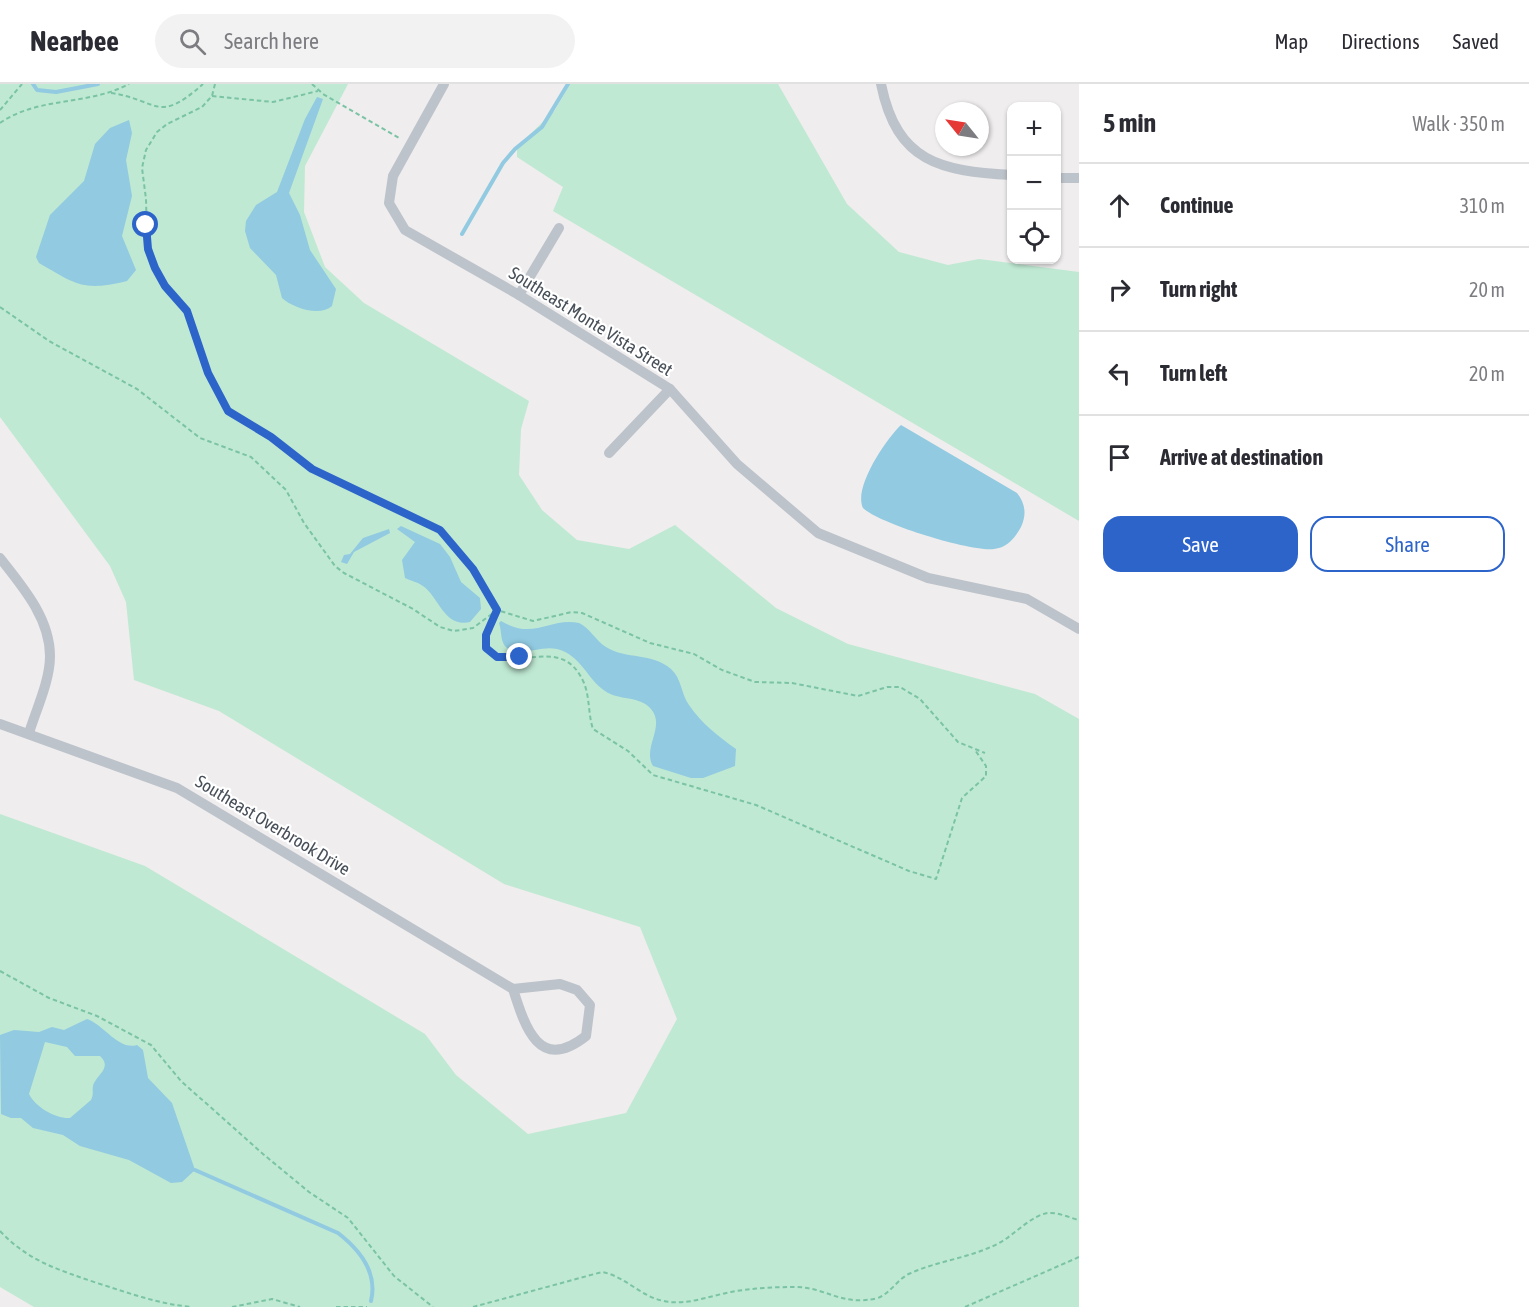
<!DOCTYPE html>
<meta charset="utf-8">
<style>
body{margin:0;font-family:"Asap Condensed",sans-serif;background:#f2f2f3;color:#2b2b33}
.controls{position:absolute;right:18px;top:18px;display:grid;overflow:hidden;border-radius:12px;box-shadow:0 2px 4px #0004}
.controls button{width:54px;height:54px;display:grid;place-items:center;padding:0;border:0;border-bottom:2px solid #e1e1e2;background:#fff;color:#2b2b33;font:30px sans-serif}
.compass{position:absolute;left:935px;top:18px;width:54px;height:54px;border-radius:50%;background:#fff;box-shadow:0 2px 4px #0004;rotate:300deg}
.stop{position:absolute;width:18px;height:18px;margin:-14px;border:4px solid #2d64ca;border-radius:50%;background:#fff}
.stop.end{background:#2d64ca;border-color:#fff;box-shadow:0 2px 6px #0008}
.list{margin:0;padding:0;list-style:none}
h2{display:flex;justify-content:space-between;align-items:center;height:78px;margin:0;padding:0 24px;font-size:26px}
h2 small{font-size:20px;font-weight:400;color:#7c7c81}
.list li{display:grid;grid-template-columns:39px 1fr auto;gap:18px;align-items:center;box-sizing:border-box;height:84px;padding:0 24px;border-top:2px solid #e1e1e2}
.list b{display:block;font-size:22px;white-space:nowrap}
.list em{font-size:20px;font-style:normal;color:#7c7c81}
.actions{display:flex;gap:12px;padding:18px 24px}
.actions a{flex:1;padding:14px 0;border:2px solid #2d64ca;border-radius:18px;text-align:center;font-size:21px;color:#2d64ca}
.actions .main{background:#2d64ca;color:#fff}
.icon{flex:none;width:33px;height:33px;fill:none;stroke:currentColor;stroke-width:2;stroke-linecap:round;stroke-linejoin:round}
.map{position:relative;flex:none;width:1079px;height:1223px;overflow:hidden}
header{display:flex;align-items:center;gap:36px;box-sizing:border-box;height:84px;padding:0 30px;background:#fff;border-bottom:2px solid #e1e1e2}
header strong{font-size:28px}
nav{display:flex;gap:33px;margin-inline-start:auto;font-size:21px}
.search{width:420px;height:54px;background:#f2f2f3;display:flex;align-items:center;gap:15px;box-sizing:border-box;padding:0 21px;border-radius:33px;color:#7c7c81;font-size:22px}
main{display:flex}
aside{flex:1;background:#fff}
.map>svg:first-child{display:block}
.green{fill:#bfe9d3}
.water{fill:#91cae1;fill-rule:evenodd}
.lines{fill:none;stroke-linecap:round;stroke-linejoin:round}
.stream{stroke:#91cae1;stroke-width:4}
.path{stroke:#7bc3a5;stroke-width:2;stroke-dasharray:4.5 3;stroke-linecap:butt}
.minor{stroke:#bdc3cb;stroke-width:10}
.route{stroke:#2d64ca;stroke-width:8}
.labels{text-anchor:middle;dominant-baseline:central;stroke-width:4.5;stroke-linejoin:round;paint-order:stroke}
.street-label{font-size:18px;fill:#474f58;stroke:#fff}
</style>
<header>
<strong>Nearbee</strong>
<div class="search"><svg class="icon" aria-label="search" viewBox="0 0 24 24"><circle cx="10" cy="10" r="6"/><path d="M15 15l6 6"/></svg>Search here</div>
<nav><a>Map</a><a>Directions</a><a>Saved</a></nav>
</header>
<main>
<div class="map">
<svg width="1079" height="1223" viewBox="0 0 1079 1223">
<rect width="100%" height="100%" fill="#efeded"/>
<g class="green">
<path d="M0,0H348L305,82L304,128L325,183L364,219L529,317L521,345L519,391L542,426L577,456L629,465L675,441L776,524L848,560L1035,610L1079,635V1223H34L0,1203V730L145,782L425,950L456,991L528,1050L626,1029L677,935L640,843L504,800L219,627L134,596L126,518L110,482L0,333Z"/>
<path d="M570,0H778L847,120L899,168L948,181L979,175L1079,188V437L553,127L563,103L517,73V63L555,26Z"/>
</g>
<g class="water">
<path d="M317,13L323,15L289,109L300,131L310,166L336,205L332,222C320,233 293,224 282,214L276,191L250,164L245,147L246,137L256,121L277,108L305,35Z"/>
<path d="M129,36L132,49L126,76L132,112L122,152L136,186L127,197C82,208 76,200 39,179L36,173L50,131L84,97L95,60L110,44Z"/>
<path d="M901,341L1017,409C1025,419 1027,430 1021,443C1015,454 1007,464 994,465C971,468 880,440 863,424C853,404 886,355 901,341Z"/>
<path d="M401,442L440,460L450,473L461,498L480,514L481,525L470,538C444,544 439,513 423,502C418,498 411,497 405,494L402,476L415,458L397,445Z"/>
<path d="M389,445L390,449L354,468L347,480L341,478L344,471L350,470L363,454Z"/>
<path d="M501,537C534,557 550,533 579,539C590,544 596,557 606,563C627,576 651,568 671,585C682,595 681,610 689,621C701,639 719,653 736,665L735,682L703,694H691L653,682C642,664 666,642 651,625C639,611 619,617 605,607C587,595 581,571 557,565C541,561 522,573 507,564C500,559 502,547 499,539Z"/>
<path d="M87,935C103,940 119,967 137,961L143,966L148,994L172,1019L195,1086L182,1098L171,1099L129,1076L80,1062L63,1051L33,1044L21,1034H11L1,1030L0,951L14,946L39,948L52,943L64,946ZM45,958L67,963L75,972H100C113,984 96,991 93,1002C92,1007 94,1010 91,1016L70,1034C56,1035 35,1023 29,1010Z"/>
</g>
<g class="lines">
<g class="stream">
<path d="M33,0L37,6L56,8L98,0"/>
<path d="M462,150L503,79L515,65L542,43L568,0"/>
<path d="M195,1086L338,1149C360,1166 378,1188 371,1217"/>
</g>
<g class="path">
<path d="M215,0L212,12L202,23L167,40L157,48L146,66L142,84L146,115L147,155L151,175L165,202L187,227L208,289L224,322L233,332L271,353L312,385L440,446L473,485L497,526"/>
<path d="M312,0L323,10L401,55"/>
<path d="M111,9C159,16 157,41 203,0"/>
<path d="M212,12L273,18L318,7"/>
<path d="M0,26L22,0"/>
<path d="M0,39C39,12 88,22 129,0"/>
<path d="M0,223L49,257L137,305L200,354L251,373L286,406L304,439L335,482L344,489L413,525L440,543L454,547L473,544L497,526L533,537L572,528L582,529L650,559L694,570L722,586L755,598L792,599L858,612L887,603H900L920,615L958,658L985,669"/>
<path d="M493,531L485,556L489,568C519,588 563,550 584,599C590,614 588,630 593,645L628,667L653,691L756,721L909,787L936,795L962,714L986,692V682L975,666"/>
<path d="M0,887L49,914L97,932L151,961L181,997L263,1070L309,1108L348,1134L394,1192L433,1223"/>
<path d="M0,1147C28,1177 59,1186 97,1199C129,1209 158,1220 192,1223"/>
<path d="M232,1223L272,1215L300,1223"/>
<path d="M336,1223H367"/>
<path d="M473,1223L602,1188C625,1192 641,1213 664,1217C686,1222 709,1212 731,1208C752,1204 774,1203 795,1203C827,1203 841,1223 878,1214C891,1209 898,1194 911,1189C940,1176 972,1174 1001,1158C1015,1150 1032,1131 1048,1129C1058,1128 1070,1134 1079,1136"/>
<path d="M965,1223L1079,1173"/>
</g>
<g class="minor">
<path d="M444,0L393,92L389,119L405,146L519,211L670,305L737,380L818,449L928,494L1027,515L1079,545"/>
<path d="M881,0C897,79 941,87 1012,91"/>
<path d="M1056,94H1079"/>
<path d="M519,211L559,144"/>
<path d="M609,369L670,305"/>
<path d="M0,474C22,502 50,534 50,572C50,597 36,626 29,649"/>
<path d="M0,640L177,704L513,905L560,900L577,906L590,921L586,952C539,989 525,943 513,905"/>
</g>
</g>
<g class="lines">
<path class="route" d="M146,141L148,165L155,184L165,202L187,227L208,289L228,327L271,353L312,385L440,446L473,485L497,526L486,551V564L497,573H520"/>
</g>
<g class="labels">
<g class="street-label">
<text transform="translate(591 237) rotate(32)">Southeast Monte Vista Street</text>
<text transform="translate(273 741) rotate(31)">Southeast Overbrook Drive</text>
</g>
</g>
</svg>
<div class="controls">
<button>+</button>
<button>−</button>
<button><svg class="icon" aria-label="locate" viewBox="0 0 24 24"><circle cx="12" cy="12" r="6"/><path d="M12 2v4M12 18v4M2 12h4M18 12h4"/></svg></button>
</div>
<svg class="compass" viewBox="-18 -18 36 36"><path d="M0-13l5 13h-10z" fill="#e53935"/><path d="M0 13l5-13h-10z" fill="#7c7c81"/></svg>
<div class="stop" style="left:146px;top:141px"></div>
<div class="stop end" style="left:520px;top:573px"></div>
</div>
<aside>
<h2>5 min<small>Walk · 350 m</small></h2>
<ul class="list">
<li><svg class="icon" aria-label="ahead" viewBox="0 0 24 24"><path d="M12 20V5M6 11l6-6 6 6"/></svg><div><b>Continue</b></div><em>310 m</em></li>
<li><svg class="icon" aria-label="right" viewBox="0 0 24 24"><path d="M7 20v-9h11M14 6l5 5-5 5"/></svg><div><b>Turn right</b></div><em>20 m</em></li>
<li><svg class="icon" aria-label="left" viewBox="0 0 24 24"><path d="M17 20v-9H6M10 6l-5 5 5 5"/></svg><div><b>Turn left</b></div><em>20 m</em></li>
<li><svg class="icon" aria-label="arrive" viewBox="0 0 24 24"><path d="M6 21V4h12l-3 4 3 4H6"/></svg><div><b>Arrive at destination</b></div></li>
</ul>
<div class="actions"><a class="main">Save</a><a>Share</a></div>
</aside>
</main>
